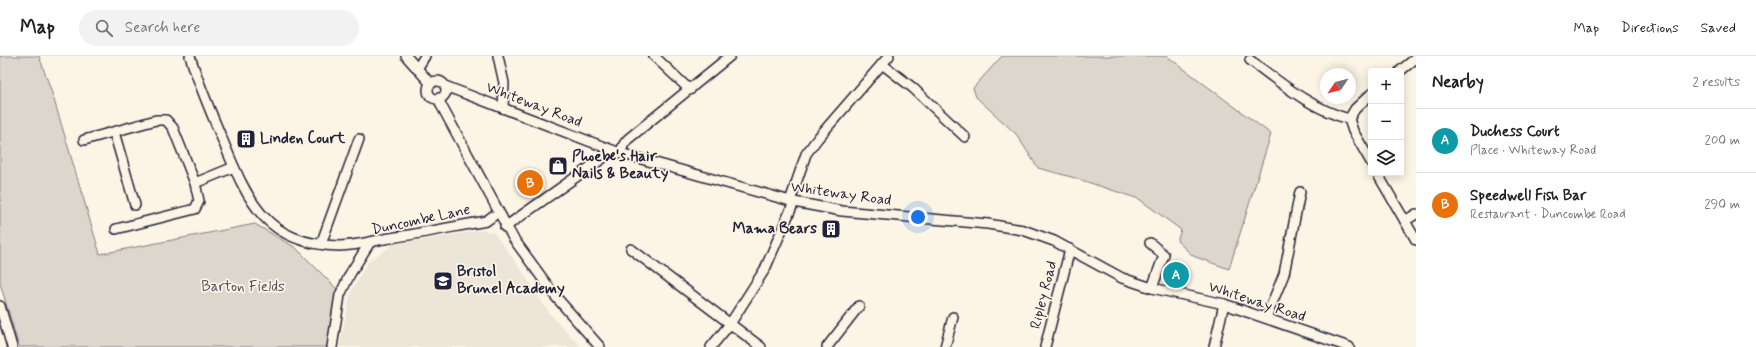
<!DOCTYPE html>
<meta charset="utf-8">
<style>
body{margin:0;font-family:Mynerve,sans-serif;background:#f2f2f2;color:#202124}
.controls{position:absolute;right:12px;top:12px;display:grid;overflow:hidden;border-radius:4px;box-shadow:0 2px 10px #0003}
.controls button{width:36px;height:36px;display:grid;place-items:center;padding:0;border:0;border-bottom:1px solid #e0e0e0;background:#fff;color:#202124;font:20px sans-serif}
.compass{position:absolute;left:1320px;top:12px;width:36px;height:36px;border-radius:50%;background:#fff;box-shadow:0 2px 10px #0003;rotate:235deg}
.you{position:absolute;left:918px;top:161px;width:14px;height:14px;margin:-10px;border:3px solid #fff;border-radius:50%;background:#1a73e8;box-shadow:0 0 0 6px #1a73e833}
.badge{display:grid;place-items:center;width:26px;height:26px;border-radius:50%;background:#b45309;color:#fff;font-size:13px;font-weight:700}
.pin{position:absolute;translate:-50% -50%;border:2px solid #fff;box-shadow:0 1px 4px #0006}
.list{margin:0;padding:0;list-style:none}
h2{display:flex;justify-content:space-between;align-items:center;height:52px;margin:0;padding:0 16px;font-size:17px}
h2 small{font-size:13px;font-weight:400;color:#757577}
.list li{display:grid;grid-template-columns:26px 1fr auto;gap:12px;align-items:center;box-sizing:border-box;height:64px;padding:0 16px;border-top:1px solid #e0e0e0}
.list b{display:block;font-size:15px;white-space:nowrap}
.list p{margin:0;font-size:13px;white-space:nowrap;color:#757577}
.list em{font-size:13px;font-style:normal;color:#757577}
.icon{flex:none;width:22px;height:22px;fill:none;stroke:currentColor;stroke-width:2;stroke-linecap:round;stroke-linejoin:round}
.map{position:relative;flex:none;width:1416px;height:291px;overflow:hidden}
header{display:flex;align-items:center;gap:24px;box-sizing:border-box;height:56px;padding:0 20px;background:#fff;border-bottom:1px solid #e0e0e0}
header strong{font-size:19px}
nav{display:flex;gap:22px;margin-inline-start:auto;font-size:14px}
.search{width:280px;height:36px;background:#f2f2f2;display:flex;align-items:center;gap:10px;box-sizing:border-box;padding:0 14px;border-radius:22px;color:#757577;font-size:15px}
main{display:flex}
aside{flex:1;background:#fff}
.map>svg:first-child{display:block}
.built{fill:#ece5d8}
.green{fill:#dcd6cc;stroke:#7f7c84}
.lines{fill:none;stroke-linecap:round;stroke-linejoin:round}
.minor-casing{stroke:#22223b;stroke-width:12}
.minor{stroke:#fcf5e5;stroke-width:9}
.labels{text-anchor:middle;dominant-baseline:central;stroke-width:3.5;stroke-linejoin:round;paint-order:stroke}
.street-label{font-size:15px;fill:#22223b;stroke:#fcf5e5}
.poi-label{font-size:15px;font-weight:bold;fill:#22223b;stroke:#fcf5e5;text-anchor:start}
.park-label{font-size:15px;fill:#504f5f;stroke:#fcf5e5}
</style>
<header>
<strong>Map</strong>
<div class="search"><svg class="icon" aria-label="search" viewBox="0 0 24 24"><circle cx="10" cy="10" r="6"/><path d="M15 15l6 6"/></svg>Search here</div>
<nav><a>Map</a><a>Directions</a><a>Saved</a></nav>
</header>
<main>
<div class="map">
<svg width="1416" height="291" viewBox="0 0 1416 291">
<rect width="100%" height="100%" fill="#fcf5e5"/>
<filter id="ink" filterUnits="userSpaceOnUse"><feTurbulence type="fractalNoise" baseFrequency=".025" numOctaves="2"/><feDisplacementMap in="SourceGraphic" scale="8" xChannelSelector="R" yChannelSelector="G"/><feConvolveMatrix kernelMatrix="1 2 1 2 8 2 1 2 1" color-interpolation-filters="sRGB"/></filter>
<g filter="url(#ink)">
<path class="built" d="M483,174L494,177L522,215L550,258L581,291H339L351,236L368,206L392,189Z"/>
<g class="green">
<path d="M0,0H39L52,37L100,198L255,168L296,192L337,233L327,291H19L0,227Z"/>
<path d="M1002,0H1168V1L1271,78L1229,213L1193,200L1177,185L1181,174L1139,143L1075,122L1038,112L1016,78L976,41L973,32Z"/>
</g>
<g class="lines">
<g class="minor-casing">
<g id="minor">
<path d="M190,0C199,29 211,57 223,85C248,145 265,188 339,190C354,190 370,186 384,183C418,178 452,171 486,165L493,160"/>
<path d="M406,0L431,28"/>
<path d="M498,0L504,27L503,52"/>
<path d="M654,0L690,34"/>
<path d="M1250,4C1281,27 1311,53 1349,63"/>
<path d="M882,8L913,32L965,81"/>
<path d="M417,13L425,0"/>
<path d="M1400,15L1416,2"/>
<circle cx="437" cy="34" r="9"/>
<path d="M445,30L620,97L794,146L842,155L988,168L1023,174L1054,185L1122,222L1152,232L1224,248L1349,291"/>
<path d="M439,42L441,49L513,182L556,241L600,291"/>
<path d="M1349,63L1353,75L1371,106"/>
<path d="M1349,63L1355,53L1371,38"/>
<path d="M114,76L135,149"/>
<path d="M84,84L156,64H166L173,72L195,127"/>
<path d="M620,97L624,88L628,83L730,0"/>
<path d="M1377,117L1416,184"/>
<path d="M790,145L806,98L818,82L889,0"/>
<path d="M1405,165L1416,158"/>
<path d="M505,171L603,102L611,94"/>
<path d="M116,173L195,153L199,145L195,127L234,111"/>
<path d="M1150,187L1164,199L1152,232"/>
<path d="M321,188L359,83"/>
<path d="M631,193L761,291"/>
<path d="M0,250L12,291"/>
<path d="M1266,262L1284,218L1300,136"/>
<path d="M332,291L340,239L350,218L370,186"/>
<path d="M711,291L730,268L765,213L794,146"/>
<path d="M827,291L859,250"/>
<path d="M945,291L953,261"/>
<path d="M1045,291L1070,193"/>
<path d="M1214,291L1224,248"/>
</g>
</g>
<use href="#minor" class="minor"/>
</g>
</g>
<defs>
<g id="building-square" transform="scale(1)"><rect x="-9" y="-9" width="18" height="18" rx="4" fill="#22223b" stroke="#fcf5e5"/><path d="M-4-6H4V6H1V3H-1V6H-4ZM-2.5-4.3h1.7v1.8h-1.7ZM.8-4.3h1.7v1.8H.8ZM-2.5-1h1.7V.8h-1.7ZM.8-1h1.7V.8H.8Z" fill="#fff"/></g>
<g id="shop-square" transform="scale(1)"><rect x="-9" y="-9" width="18" height="18" rx="4" fill="#22223b" stroke="#fcf5e5"/><path d="M-5-2.5h2.3a2.7 3.5 0 0 1 5.4 0H5L5.5 6h-11ZM-1.5-2.5h3a1.5 2.3 0 0 0-3 0Z" fill="#fff"/></g>
<g id="school-square" transform="scale(1)"><rect x="-9" y="-9" width="18" height="18" rx="4" fill="#22223b" stroke="#fcf5e5"/><path d="M0-5L7-2L0 1L-7-2ZM-4 1L0 2.5L4 1V4Q0 6-4 4Z" fill="#fff"/></g>
</defs>
<g fill-rule="evenodd">
<use href="#building-square" x="246" y="83"/>
<use href="#shop-square" x="558" y="110"/>
<use href="#building-square" x="831" y="173"/>
<use href="#school-square" x="443" y="225"/>
</g>
<g class="labels">
<g class="street-label">
<text transform="translate(534 49) rotate(21)">Whiteway Road</text>
<text transform="translate(841 138) rotate(8)">Whiteway Road</text>
<text transform="translate(421 164) rotate(-12)">Duncombe Lane</text>
<text transform="translate(1044 239) rotate(-76)">Ripley Road</text>
<text transform="translate(1257 246) rotate(18)">Whiteway Road</text>
</g>
<g class="poi-label">
<text x="260" y="83">Linden Court</text>
<text x="572" y="101">Phoebe's Hair<tspan x="572" dy="17">Nails &amp; Beauty</tspan></text>
<text x="817" y="173" text-anchor="end">Mama Bears</text>
<text x="457" y="216">Bristol<tspan x="457" dy="17">Brunel Academy</tspan></text>
</g>
<g class="park-label">
<text x="243" y="231">Barton Fields</text>
</g>
</g>
</svg>
<div class="controls">
<button>+</button>
<button>−</button>
<button><svg class="icon" aria-label="layers" viewBox="0 0 24 24"><path d="M12 4l9 5-9 5-9-5zM3 14l9 5 9-5"/></svg></button>
</div>
<svg class="compass" viewBox="-18 -18 36 36"><path d="M0-13l5 13h-10z" fill="#e53935"/><path d="M0 13l5-13h-10z" fill="#757577"/></svg>
<div class="you"></div>
<div class="pin badge" style="left:1176px;top:219px;background:#0f9aa8">A</div>
<div class="pin badge" style="left:530px;top:127px;background:#e8710a">B</div>
</div>
<aside>
<h2>Nearby<small>2 results</small></h2>
<ul class="list">
<li><span class="badge" style="background:#0f9aa8">A</span><div><b>Duchess Court</b><p>Place · Whiteway Road</p></div><em>200 m</em></li>
<li><span class="badge" style="background:#e8710a">B</span><div><b>Speedwell Fish Bar</b><p>Restaurant · Duncombe Road</p></div><em>290 m</em></li>
</ul>
</aside>
</main>
